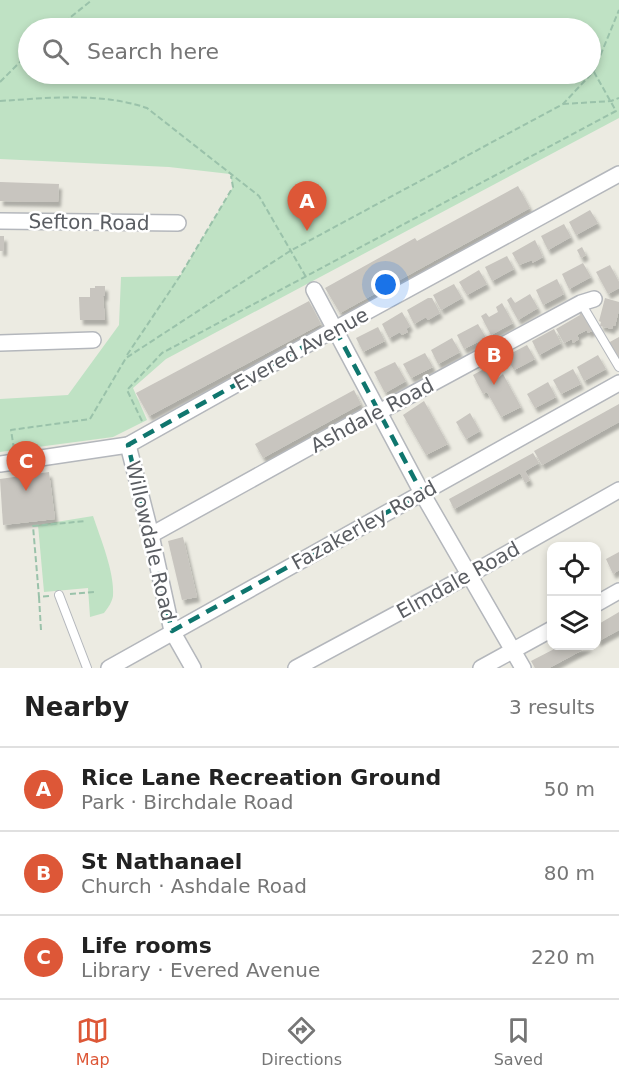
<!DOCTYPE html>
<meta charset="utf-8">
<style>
body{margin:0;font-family:"DejaVu Sans",sans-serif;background:#f6f6f6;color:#222}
.controls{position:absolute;right:18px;bottom:18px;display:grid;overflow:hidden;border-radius:12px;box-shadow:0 3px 9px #0003}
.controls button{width:54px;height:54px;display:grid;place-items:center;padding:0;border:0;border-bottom:2px solid #e0e0e0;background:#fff;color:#222;font:30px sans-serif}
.you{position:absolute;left:386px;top:285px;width:21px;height:21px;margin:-15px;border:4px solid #fff;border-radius:50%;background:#1a73e8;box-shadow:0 0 0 9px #1a73e833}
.badge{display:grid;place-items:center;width:39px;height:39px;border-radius:50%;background:#dd5737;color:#fff;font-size:20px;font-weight:700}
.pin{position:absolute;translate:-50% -50px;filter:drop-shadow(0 2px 3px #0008)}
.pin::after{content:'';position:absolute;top:32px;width:21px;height:18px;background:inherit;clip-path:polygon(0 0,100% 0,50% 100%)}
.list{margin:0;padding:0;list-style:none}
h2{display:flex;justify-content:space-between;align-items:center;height:78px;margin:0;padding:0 24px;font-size:26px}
h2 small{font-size:20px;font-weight:400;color:#767676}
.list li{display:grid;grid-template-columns:39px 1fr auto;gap:18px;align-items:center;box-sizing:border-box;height:84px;padding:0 24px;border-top:2px solid #e0e0e0}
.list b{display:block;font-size:22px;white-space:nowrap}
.list p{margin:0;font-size:20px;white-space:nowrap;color:#767676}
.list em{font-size:20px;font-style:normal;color:#767676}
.icon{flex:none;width:33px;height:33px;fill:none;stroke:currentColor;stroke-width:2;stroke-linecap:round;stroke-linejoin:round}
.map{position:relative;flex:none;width:619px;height:668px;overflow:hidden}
.search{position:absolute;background:#fff;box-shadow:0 3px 9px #0003;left:18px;right:18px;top:18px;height:66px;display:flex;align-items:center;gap:15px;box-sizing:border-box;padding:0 21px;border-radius:33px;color:#767676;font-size:22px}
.sheet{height:330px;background:#fff}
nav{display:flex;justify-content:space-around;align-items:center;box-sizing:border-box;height:84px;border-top:2px solid #e0e0e0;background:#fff;font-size:16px;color:#767676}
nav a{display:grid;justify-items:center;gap:3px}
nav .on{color:#dd5737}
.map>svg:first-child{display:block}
.green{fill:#bfe2c4;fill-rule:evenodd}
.building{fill:#c8c5bf;filter:url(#shadow)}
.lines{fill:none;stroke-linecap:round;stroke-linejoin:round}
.service-casing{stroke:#b4b7bc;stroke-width:10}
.minor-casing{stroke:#b4b7bc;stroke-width:18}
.path{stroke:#9ac2aa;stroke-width:2;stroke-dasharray:6 3;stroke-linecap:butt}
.service{stroke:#fff;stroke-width:8}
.minor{stroke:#fff;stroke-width:15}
.marked{fill:none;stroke:#0f766e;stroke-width:4.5;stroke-dasharray:12 8;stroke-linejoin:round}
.labels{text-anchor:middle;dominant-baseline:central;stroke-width:5;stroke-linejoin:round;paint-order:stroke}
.street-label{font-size:20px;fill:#5a5d62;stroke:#fff}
</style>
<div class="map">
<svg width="619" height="668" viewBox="0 0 619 668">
<defs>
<filter id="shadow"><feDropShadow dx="3" dy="5" stdDeviation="1.5" flood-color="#0004"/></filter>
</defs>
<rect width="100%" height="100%" fill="#ecebe2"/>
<g class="green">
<path d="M0,0H619V118L166,359L133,388L147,420L113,437L0,452V399L68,395L119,325L121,277L180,276L233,187L230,174L169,167L0,159ZM28,28H590V74H28Z"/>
<path d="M93,516C100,537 115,573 113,596C112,602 108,608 104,613L90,617L88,588L44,592L38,525Z"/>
</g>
<g class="building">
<path d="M0,182L59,184L58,202L0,201Z"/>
<path d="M518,186L530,208L340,313L325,288L415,238L417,241Z"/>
<path d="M590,210L598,223L576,235L569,222Z"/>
<path d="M564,224L571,237L548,250L541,236Z"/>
<rect x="0" y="236" width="4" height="15"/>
<path d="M535,240L543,257L532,263V260L519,265L512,253Z"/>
<path d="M582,247L586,255L581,258L577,250Z"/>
<path d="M507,256L514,269L492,281L485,267Z"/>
<path d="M583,263L591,277L569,289L562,274Z"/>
<path d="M610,265L619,282V288L608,294L596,272Z"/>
<path d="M479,270L487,284L467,295L459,282Z"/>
<path d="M557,279L564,294L543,305L536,290Z"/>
<path d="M454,284L462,298L441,310L433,295Z"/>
<path d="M95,286H105V296H103L105,320H80L79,297H90V288H95Z"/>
<path d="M530,294L538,308L518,320L507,300L511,297L515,303Z"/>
<path d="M428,298H432L440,313L428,320L426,317L414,324L407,310Z"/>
<path d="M605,298L619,302V310L615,326L613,325L612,329L600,326L601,322L599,321Z"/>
<path d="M309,301L321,324L149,416L136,393Z"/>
<path d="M502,303L513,323L491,335L481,316L486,313L489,317L498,312L496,307Z"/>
<path d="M583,311L594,330L588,333L587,330L577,335L579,339L573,343L572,339L564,343L556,329L580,315L579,313Z"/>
<path d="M402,312L410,326L406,329L408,332L402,335L400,332L389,338L382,324Z"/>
<path d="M478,324L486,338L464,349L457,335Z"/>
<path d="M378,327L385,341L363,352L356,338Z"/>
<path d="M554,329L561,343L539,355L532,341Z"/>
<path d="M619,337V363L608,343Z"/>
<path d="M452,338L460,352L438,364L431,350Z"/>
<path d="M527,345L535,359L514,370L506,356Z"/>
<path d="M425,353L433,367L411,378L403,364Z"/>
<path d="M598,355L606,369L584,381L577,367Z"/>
<path d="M395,362L406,381L385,393L374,372Z"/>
<path d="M491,365L498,378L503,374L521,407L501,417L487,392L483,394L473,375Z"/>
<path d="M573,369L581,384L561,394L553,380Z"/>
<path d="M548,382L556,397L535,408L527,394Z"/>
<path d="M354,390L361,404L263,458L255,444Z"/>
<path d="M424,401L448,444L426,455L403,415Z"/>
<path d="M619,404V422L542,465L534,451Z"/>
<path d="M470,413L480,431L466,439L456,422Z"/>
<path d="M533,453L539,463L525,471L530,480L525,483L520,473L454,509L449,499Z"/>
<path d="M49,472L55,519L3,525L0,479Z"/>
<path d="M183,537L197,597L182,600L168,541Z"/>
<path d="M619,552V570L613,574L606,559Z"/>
<path d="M619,612V630L597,642V625Z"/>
<path d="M560,646H590L549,668H535L531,661Z"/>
</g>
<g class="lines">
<g class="service-casing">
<g id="service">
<path d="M581,303L619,367"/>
<path d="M59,595L87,668"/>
</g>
</g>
<g class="minor-casing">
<g id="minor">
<path d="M0,221L178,223"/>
<path d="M314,290L422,493L523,668"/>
<path d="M0,343L93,340"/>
<path d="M128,445L151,535L172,631L193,668"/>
<path d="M0,464L128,445L335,329L619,174"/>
<path d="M151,535L373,412H379L581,303L594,299"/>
<path d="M596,604L619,591"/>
<path d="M109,668L619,383"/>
<path d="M296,668L469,575L619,490"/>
<path d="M481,668L552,629"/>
</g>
</g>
<g class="path">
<path d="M57,28L92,0"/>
<path d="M0,82L28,54"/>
<path d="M0,101C48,98 100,92 147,108L259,196L306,277"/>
<path d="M563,104L611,101L619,98"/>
<path d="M127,355L180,276L233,187L231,176"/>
<path d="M142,421L127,390L162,353L616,111L594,72"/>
<path d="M14,449L11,430L90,419L126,358L290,251L563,104L594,71L619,10"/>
<path d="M70,594L94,592"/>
<path d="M49,596L39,597L33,526L86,521"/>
<path d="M39,597L41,630"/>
</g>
<use href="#service" class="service"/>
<use href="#minor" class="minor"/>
</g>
<path class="marked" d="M335,329L422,493L172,631L128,445Z"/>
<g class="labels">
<g class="street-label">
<text transform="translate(89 222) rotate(1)">Sefton Road</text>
<text transform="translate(301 349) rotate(-29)">Evered Avenue</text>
<text transform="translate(372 415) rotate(-28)">Ashdale Road</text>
<text transform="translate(364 525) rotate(-29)">Fazakerley Road</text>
<text transform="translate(151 541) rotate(77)">Willowdale Road</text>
<text transform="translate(458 580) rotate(-29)">Elmdale Road</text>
</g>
</g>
</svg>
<div class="controls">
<button><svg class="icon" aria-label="locate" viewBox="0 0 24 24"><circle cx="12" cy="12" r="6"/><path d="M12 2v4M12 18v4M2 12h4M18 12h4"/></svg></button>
<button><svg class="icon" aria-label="layers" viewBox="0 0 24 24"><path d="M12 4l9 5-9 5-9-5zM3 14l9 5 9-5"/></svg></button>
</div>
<div class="you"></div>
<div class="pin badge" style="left:307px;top:231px">A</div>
<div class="pin badge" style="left:494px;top:385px">B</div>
<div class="pin badge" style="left:26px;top:491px">C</div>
<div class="search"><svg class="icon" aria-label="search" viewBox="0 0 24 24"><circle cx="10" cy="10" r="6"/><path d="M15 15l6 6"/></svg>Search here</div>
</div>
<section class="sheet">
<h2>Nearby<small>3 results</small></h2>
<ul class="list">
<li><span class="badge">A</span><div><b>Rice Lane Recreation Ground</b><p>Park · Birchdale Road</p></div><em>50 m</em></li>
<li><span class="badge">B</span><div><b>St Nathanael</b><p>Church · Ashdale Road</p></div><em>80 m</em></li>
<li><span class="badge">C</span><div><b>Life rooms</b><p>Library · Evered Avenue</p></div><em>220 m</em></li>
</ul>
</section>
<nav>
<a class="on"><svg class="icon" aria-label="map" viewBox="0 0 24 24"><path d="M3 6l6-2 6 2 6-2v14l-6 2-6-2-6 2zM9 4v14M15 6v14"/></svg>Map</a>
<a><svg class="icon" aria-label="directions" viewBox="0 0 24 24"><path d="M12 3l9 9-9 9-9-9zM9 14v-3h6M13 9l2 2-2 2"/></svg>Directions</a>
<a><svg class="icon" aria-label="saved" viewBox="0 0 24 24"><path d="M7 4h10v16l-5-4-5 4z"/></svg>Saved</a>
</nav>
